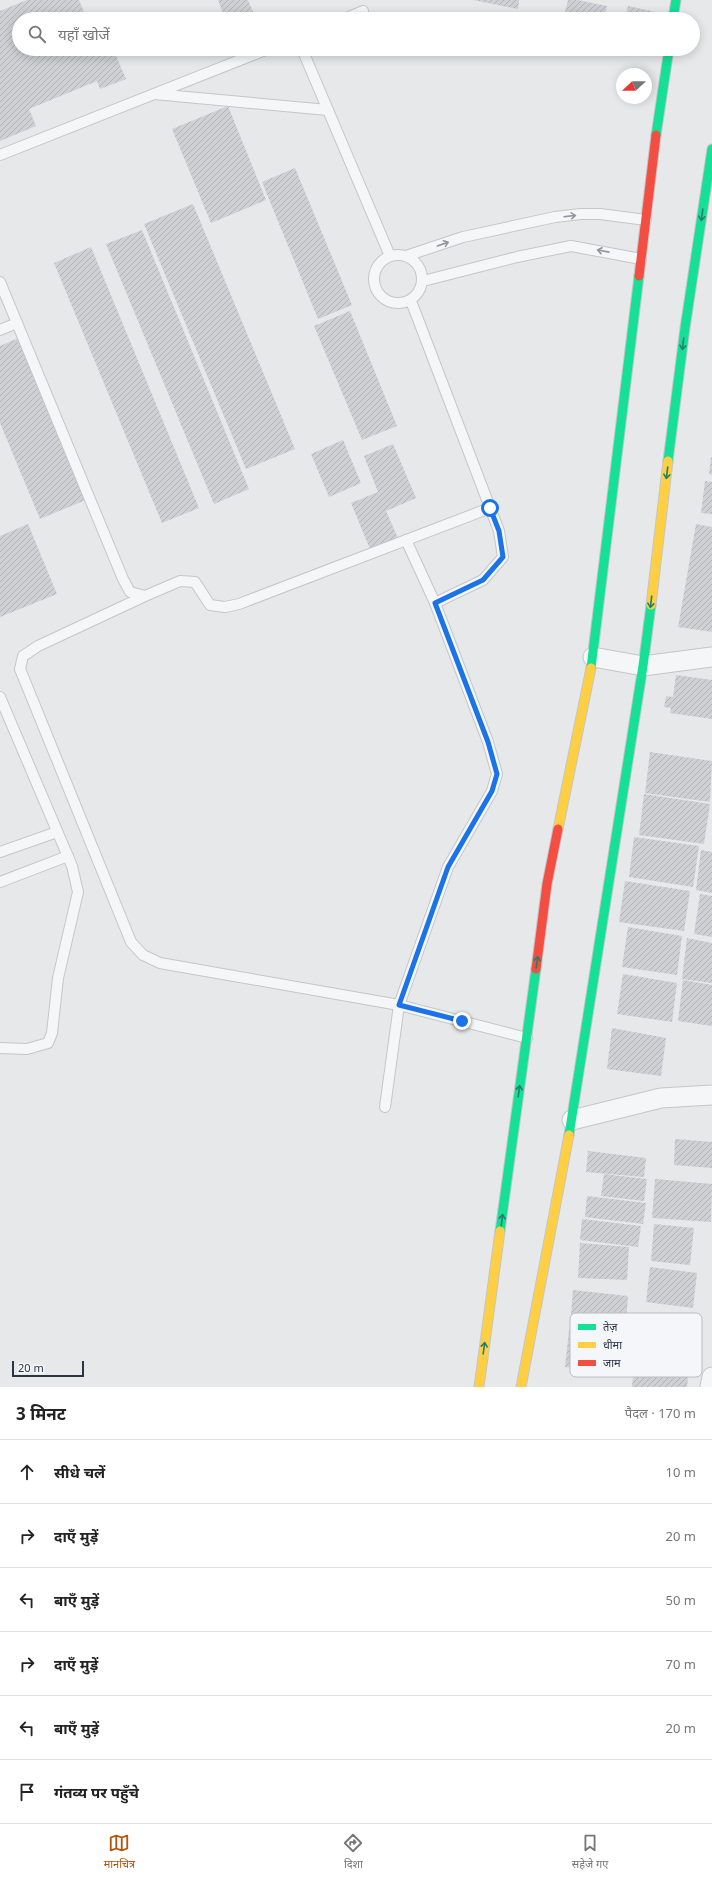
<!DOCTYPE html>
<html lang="hi">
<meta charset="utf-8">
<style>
body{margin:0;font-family:"Noto Sans","Noto Sans Devanagari",sans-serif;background:#f2f2f2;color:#222}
.compass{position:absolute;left:616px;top:68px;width:36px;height:36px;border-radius:50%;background:#fff;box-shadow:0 2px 10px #0003;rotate:248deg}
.scale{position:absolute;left:12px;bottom:10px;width:72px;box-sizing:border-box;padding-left:4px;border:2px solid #2b3445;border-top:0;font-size:11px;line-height:14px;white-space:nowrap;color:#2b3445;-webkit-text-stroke:3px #f4f6f9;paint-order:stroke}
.stop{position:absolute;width:12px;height:12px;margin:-9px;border:3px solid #1a73e8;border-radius:50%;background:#fff}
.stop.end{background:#1a73e8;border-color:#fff;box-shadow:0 1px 4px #0008}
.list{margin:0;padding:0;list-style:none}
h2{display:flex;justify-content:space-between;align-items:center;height:52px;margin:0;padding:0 16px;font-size:17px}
h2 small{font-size:13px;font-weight:400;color:#767676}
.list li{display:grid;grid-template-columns:26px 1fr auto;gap:12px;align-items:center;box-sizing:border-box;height:64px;padding:0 16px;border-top:1px solid #e0e0e0}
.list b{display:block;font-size:15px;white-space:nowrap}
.list em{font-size:13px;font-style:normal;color:#767676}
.icon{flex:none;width:22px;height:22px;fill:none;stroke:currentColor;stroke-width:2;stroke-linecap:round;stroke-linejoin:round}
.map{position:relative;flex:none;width:712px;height:1387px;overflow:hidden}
.search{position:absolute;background:#fff;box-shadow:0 2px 10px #0003;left:12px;right:12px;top:12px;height:44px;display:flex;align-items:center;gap:10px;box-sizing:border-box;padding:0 14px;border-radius:22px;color:#767676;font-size:15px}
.sheet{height:436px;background:#fff}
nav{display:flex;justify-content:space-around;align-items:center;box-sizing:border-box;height:56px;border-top:1px solid #e0e0e0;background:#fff;font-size:11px;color:#767676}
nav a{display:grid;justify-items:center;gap:2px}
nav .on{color:#b45309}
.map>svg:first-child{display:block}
.building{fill:url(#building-hatch)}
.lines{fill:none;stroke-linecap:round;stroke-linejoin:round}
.lane-casing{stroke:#c4c6c8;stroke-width:12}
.street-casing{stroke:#c4c6c8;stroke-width:21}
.fast-casing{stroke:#c4c6c8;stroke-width:11}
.slow-casing{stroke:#c4c6c8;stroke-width:11}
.jam-casing{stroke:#c4c6c8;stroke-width:11}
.lane{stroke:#f5f6f7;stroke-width:10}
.street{stroke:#f5f6f7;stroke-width:19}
.fast{stroke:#16e098;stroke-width:9}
.slow{stroke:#ffcf43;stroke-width:9}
.jam{stroke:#f24e42;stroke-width:9}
.oneway{stroke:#22816a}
.oneway2{stroke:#90959e}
.route{stroke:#1a73e8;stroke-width:5}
.key{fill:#f4f6f9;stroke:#b8bcc3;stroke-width:1}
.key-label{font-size:11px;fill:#2b3445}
</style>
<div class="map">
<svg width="712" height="1387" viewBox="0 0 712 1387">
<defs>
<pattern id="building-hatch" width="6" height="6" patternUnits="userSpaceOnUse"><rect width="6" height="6" fill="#ced0d3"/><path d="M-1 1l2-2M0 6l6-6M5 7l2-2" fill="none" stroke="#b1b3b6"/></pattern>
</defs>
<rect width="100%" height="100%" fill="#e6e8ea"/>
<g class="building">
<path d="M27,0H79L87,19H19V49H99L101,52L113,49L126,79L100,89L97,81L29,109L36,126L0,141V11Z"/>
<path d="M218,0H248L256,19H225Z"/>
<path d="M473,0H519L518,9Z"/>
<path d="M568,0H578L607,6L604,19L565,12Z"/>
<path d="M628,6L665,14L664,19H625Z"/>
<path d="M228,106L266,200L211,223L172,129Z"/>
<path d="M295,168L352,305L318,319L262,182Z"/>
<path d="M193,204L295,449L246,469L144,224Z"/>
<path d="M142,230L249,489L214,504L106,244Z"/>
<path d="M91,247L199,508L162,523L54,263Z"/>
<path d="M350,311L397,426L362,440L314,326Z"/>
<path d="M21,337L88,499L40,519L0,423V346Z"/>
<path d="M343,440L361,483L329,497L311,454Z"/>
<path d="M393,444L416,498L386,511L398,538L370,549L351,503L378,492L364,456Z"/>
<path d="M711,457H712V475L709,474Z"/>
<path d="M705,481L712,482V514L701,513Z"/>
<path d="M28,524L57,594L0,617V536Z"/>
<path d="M696,524L712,527V632L678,627Z"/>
<path d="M676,675L712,680V719L670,713L671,708L664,707L666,696L673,697Z"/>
<path d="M650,752L712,761L710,802L645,793Z"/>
<path d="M644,794L710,804L704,844L639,835Z"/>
<path d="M634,837L699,846L693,887L629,877Z"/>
<path d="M701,850L712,852V893L696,890Z"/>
<path d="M625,881L690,891L684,931L619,922Z"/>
<path d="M700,894L712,896V937L694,934Z"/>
<path d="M628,927L682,936L677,975L622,967Z"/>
<path d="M687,938L712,943V983L682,979Z"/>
<path d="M623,974L677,983L672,1022L617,1014Z"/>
<path d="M683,980L712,985V1026L678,1021Z"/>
<path d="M612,1028L666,1038L661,1076L607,1069Z"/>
<path d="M675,1139L712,1142V1168L674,1165Z"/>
<path d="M588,1151L646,1158L644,1177L586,1172Z"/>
<path d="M604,1174L647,1179L644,1201L601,1196Z"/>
<path d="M655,1179L712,1184L711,1222L652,1218Z"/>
<path d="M587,1196L646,1203L643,1224L585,1217Z"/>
<path d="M582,1219L641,1226L638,1247L580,1240Z"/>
<path d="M654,1224L694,1228L690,1265L651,1261Z"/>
<path d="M580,1243L629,1247L627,1280L578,1278Z"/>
<path d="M650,1267L697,1273L693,1308L646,1302Z"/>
<path d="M573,1290L628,1296L625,1333L570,1327Z"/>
<path d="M569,1330L624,1336L621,1373L565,1367Z"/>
<path d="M635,1354L690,1359L687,1387H632Z"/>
</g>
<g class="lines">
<g class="lane-casing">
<g id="lane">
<path d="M344,19L363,11"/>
<path d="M302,49L390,256"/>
<path d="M154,94L328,110"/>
<path d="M0,155L268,49"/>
<circle cx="398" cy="279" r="24"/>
<path d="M406,256L463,237L555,217L581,214H600L646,220"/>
<path d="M423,281L517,257L571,246L641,259"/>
<path d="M0,282L123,579L130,592L145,596L180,581L195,582L210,605L225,607L239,604L490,508"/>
<path d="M0,330L17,323"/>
<path d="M406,540L435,603"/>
<path d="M145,596L38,646L23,656L20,669L131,942L143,955L160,963L399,1005L527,1038"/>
<path d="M0,697L72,866L78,892L58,978L52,1033L48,1043L27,1049L0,1048"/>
<path d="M0,852L57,832"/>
<path d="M0,882L68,856"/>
<path d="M385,1107L399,1005L448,867L492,791L497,774L488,742L435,603L483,580L503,557L499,531L411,301"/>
</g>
</g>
<g class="street-casing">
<g id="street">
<path d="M593,657L643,666L712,657"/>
<path d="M572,1120L661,1098L712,1095"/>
<path d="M710,1387L712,1377"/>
</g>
</g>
<g class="fast-casing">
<g id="fast">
<path d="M673,19L676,0"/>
<path d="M656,135L669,49"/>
<path d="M668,461L685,328L712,149"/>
<path d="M591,668L639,276"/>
<path d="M569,1135L643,666L651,605"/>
<path d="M500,1231L536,969"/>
</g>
</g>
<g class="slow-casing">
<g id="slow">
<path d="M651,605L668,461"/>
<path d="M558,829L591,668"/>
<path d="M479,1387L500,1231"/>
<path d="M521,1387L569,1135"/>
</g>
</g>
<g class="jam-casing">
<g id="jam">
<path d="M639,276L656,135"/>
<path d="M536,969L547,884L558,829"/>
</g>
</g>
<use href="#lane" class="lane"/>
<use href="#street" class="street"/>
<use href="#fast" class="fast"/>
<use href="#slow" class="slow"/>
<use href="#jam" class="jam"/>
</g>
<defs><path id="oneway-shaft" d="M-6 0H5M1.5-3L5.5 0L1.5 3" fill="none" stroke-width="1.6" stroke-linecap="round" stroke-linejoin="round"/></defs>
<g class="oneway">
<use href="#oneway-shaft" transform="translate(702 215) rotate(98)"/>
<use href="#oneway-shaft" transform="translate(683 344) rotate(97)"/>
<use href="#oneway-shaft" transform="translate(667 473) rotate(97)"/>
<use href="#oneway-shaft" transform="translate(651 602) rotate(97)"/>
<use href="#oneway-shaft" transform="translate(537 962) rotate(-82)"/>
<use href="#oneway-shaft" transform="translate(519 1091) rotate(-82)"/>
<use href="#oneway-shaft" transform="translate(502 1220) rotate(-82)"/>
<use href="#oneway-shaft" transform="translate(484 1348) rotate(-82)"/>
</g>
<g class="oneway2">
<use href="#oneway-shaft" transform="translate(570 216) rotate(-7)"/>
<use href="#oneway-shaft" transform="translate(443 244) rotate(-19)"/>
<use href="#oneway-shaft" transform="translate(603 251) rotate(-169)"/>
</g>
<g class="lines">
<path class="route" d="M462,1021L399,1005L448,867L492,791L497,774L488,742L435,603L483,580L503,557L499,531L490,508"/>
</g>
<rect x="570" y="1313" width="132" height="64" rx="6" class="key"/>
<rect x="578" y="1324" width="18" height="6" fill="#16e098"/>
<rect x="578" y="1342" width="18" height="6" fill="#ffcf43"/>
<rect x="578" y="1360" width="18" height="6" fill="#f24e42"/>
<g class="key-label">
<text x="603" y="1331">तेज़</text>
<text x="603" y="1349">धीमा</text>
<text x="603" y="1367">जाम</text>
</g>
</svg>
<svg class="compass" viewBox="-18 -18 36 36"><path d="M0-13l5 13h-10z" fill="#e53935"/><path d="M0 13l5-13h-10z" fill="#767676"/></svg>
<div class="scale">20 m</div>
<div class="stop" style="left:490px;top:508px"></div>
<div class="stop end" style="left:462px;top:1021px"></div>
<div class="search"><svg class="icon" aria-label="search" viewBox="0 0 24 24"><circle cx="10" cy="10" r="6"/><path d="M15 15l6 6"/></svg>यहाँ खोजें</div>
</div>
<section class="sheet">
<h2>3 मिनट<small>पैदल · 170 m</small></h2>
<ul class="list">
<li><svg class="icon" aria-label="ahead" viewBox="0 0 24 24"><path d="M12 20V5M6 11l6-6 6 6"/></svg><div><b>सीधे चलें</b></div><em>10 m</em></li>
<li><svg class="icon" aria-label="right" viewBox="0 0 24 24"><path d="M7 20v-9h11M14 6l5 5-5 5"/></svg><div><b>दाएँ मुड़ें</b></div><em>20 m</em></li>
<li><svg class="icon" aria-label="left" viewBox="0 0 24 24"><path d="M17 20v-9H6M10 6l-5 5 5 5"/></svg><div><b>बाएँ मुड़ें</b></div><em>50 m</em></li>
<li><svg class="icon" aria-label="right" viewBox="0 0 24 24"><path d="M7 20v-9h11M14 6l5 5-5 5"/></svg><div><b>दाएँ मुड़ें</b></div><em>70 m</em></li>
<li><svg class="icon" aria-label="left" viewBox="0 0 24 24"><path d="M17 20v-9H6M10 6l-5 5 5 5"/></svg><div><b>बाएँ मुड़ें</b></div><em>20 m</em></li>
<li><svg class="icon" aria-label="arrive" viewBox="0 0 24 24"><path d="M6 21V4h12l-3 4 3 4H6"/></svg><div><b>गंतव्य पर पहुँचे</b></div></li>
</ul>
</section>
<nav>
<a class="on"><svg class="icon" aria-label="map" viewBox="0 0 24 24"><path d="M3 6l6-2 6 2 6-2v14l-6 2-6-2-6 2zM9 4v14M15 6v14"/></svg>मानचित्र</a>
<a><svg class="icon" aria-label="directions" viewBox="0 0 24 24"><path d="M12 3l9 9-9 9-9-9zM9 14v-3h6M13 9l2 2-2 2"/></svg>दिशा</a>
<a><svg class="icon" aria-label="saved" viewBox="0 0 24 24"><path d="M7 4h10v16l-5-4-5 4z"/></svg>सहेजे गए</a>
</nav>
